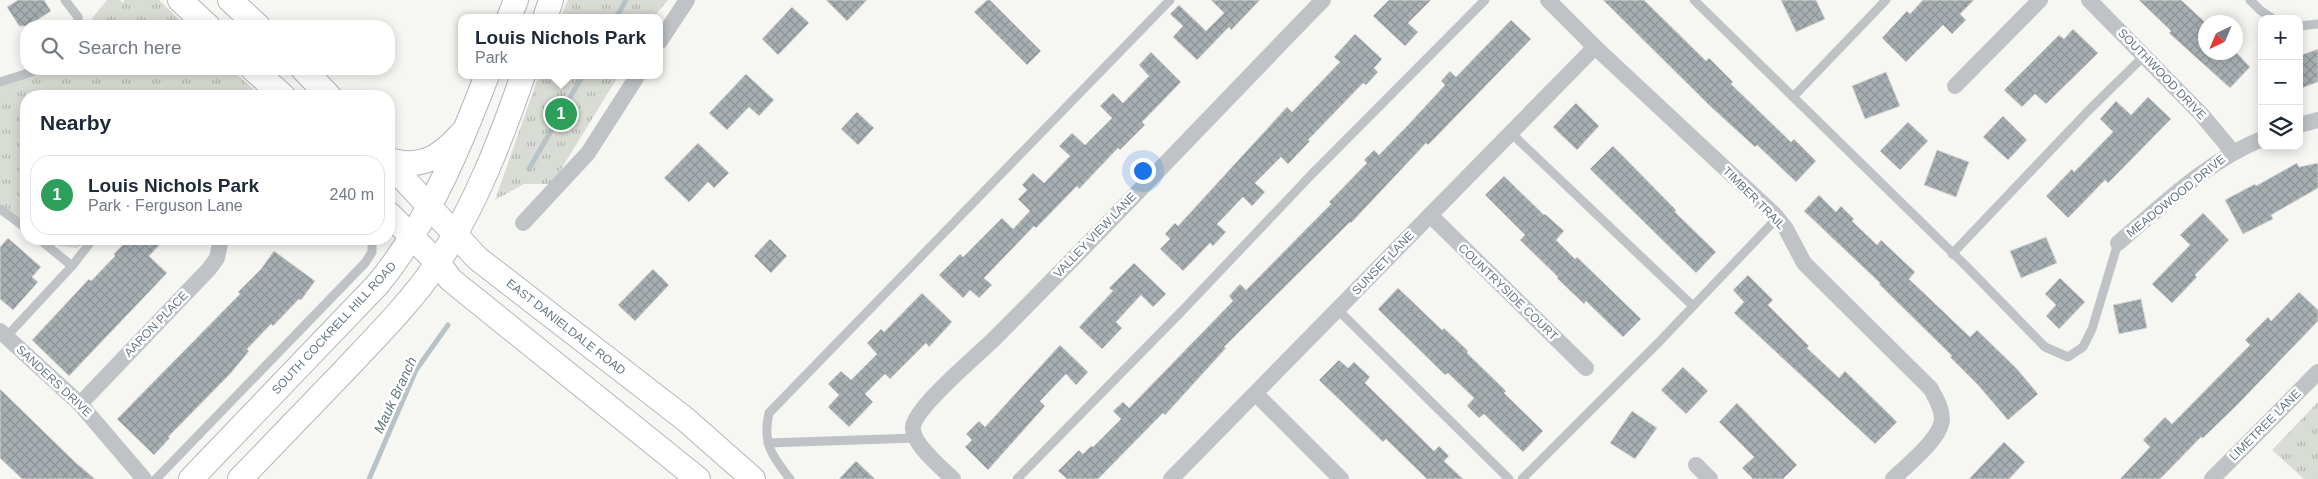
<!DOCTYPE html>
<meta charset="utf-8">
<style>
body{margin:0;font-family:Arial,sans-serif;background:#f2f2f3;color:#1f2937}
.controls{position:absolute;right:15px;top:15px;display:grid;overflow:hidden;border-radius:10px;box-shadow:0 2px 12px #0003}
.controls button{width:45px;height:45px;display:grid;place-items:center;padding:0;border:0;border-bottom:1px solid #e0e1e3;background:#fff;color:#1f2937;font:25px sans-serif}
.compass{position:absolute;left:2198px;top:15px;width:45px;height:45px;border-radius:50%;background:#fff;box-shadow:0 2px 12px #0003;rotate:224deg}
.you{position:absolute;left:1142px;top:170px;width:18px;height:18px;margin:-12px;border:4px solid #fff;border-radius:50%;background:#1a73e8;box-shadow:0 0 0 8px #1a73e833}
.badge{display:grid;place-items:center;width:32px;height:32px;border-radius:50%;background:#7c3aed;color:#fff;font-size:16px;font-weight:700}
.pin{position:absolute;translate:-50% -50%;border:2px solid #fff;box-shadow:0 1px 5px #0006}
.popup{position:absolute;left:458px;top:14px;width:205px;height:65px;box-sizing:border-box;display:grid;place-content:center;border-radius:10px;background:#fff;filter:drop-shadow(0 1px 4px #0005);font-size:16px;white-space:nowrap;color:#747a83}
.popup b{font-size:19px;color:#1f2937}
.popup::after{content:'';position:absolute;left:50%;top:100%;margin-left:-10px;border:10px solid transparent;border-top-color:#fff}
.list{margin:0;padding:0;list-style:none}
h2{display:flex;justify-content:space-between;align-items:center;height:65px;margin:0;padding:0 20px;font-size:21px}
h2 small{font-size:16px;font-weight:400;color:#747a83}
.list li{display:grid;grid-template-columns:32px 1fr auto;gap:15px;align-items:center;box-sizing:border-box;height:80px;margin:0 10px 10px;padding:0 10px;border:1px solid #e0e1e3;border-radius:20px}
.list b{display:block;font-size:19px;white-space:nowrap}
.list p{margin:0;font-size:16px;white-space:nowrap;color:#747a83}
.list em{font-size:16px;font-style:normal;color:#747a83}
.icon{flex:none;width:28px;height:28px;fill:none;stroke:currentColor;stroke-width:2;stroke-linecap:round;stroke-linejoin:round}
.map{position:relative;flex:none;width:2318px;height:479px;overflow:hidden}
.search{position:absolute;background:#fff;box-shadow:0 2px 12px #0003;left:20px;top:20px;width:375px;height:55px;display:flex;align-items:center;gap:12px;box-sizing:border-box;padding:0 18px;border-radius:20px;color:#747a83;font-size:19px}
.panel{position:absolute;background:#fff;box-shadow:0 2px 12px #0003;left:20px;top:90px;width:375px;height:155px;border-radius:20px}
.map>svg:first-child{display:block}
.park{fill:url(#park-tufts)}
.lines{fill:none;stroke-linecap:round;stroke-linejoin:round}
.stream{stroke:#b7c3c6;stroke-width:5}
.building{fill:url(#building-cross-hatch);stroke:#d7d7d5}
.secondary-casing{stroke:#b2b7bb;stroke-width:26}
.lane{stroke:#bfc3c6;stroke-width:9}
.street{stroke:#bfc3c6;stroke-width:16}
.secondary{stroke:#fff;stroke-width:24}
.labels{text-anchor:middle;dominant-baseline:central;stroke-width:5;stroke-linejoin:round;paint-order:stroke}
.street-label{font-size:12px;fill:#677882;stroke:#fff}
.water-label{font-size:14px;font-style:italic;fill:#63797e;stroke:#fff}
</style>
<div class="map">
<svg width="2318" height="479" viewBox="0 0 2318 479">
<defs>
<pattern id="park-tufts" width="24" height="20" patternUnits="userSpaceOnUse" patternTransform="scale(1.25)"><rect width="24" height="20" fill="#d8dcd4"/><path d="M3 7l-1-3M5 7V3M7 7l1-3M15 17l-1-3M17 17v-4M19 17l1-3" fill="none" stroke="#b3b7b1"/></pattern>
<pattern id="building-cross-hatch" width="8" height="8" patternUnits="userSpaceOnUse" patternTransform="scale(1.25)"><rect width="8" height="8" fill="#a7afb3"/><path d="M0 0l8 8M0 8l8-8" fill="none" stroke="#8c9397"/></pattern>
</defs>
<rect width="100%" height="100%" fill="#f6f6f3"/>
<g class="park">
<path d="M107,0H120L122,3L125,0H159L186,26H90L93,17Z"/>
<path d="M568,0H668L653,18H560Z"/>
<path d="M49,69H231L261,96H26V222L0,204V83Z"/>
<path d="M539,75H619L552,184H524L495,200Z"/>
<path d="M49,239H88L77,248L59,246Z"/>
<path d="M2318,402V479H2304L2272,450Z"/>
</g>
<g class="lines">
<g class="stream">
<path d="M616,18L626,0"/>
<path d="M529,169L583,75"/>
<path d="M369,479L416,370L448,325"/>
</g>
</g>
<g class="building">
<path d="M18,0H44L51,11L34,22L37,26H19L7,7Z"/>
<path d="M826,0H867L847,21Z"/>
<path d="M987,0H990L1041,51L1027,65L974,12Z"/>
<path d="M1211,0H1260L1231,30L1229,27L1197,60L1173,37L1183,26L1170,14L1179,5L1206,31L1224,13Z"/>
<path d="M1389,0H1431L1408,23L1418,32L1405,46L1373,16Z"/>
<path d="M1603,0H1644L1706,61L1709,58L1733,82L1731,84L1791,142L1794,139L1816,161L1796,182L1757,145L1755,147L1710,106Z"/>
<path d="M1781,0H1816L1825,19L1796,32Z"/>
<path d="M1923,0H1974L1960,14L1966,20L1952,34L1943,25L1906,62L1882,38L1907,11L1910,14Z"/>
<path d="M2139,0H2181L2206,23V52H2236L2250,67L2230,88L2169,33L2171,31Z"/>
<path d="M792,7L809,23L778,55L762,39Z"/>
<path d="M1511,20L1531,39L1428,145L1426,143L1351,223L1350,222L1224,347L1226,348L1165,415L1163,413L1098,479H1067L1058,471L1079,450L1083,454L1091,446L1093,447L1121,419L1113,411L1123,402L1129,408L1233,301L1229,296L1240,284L1246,290L1331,204L1329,202L1367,163L1364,160L1374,150L1379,155L1408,125L1445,85L1441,81L1450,71L1456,77Z"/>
<path d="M2073,29L2098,53L2046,104L2035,94L2022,107L2004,90L2059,35L2064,39Z"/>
<path d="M1355,34L1382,59L1374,68L1378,72L1366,85L1363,83L1308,140L1310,141L1288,164L1281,157L1255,183L1265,192L1252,206L1243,197L1217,224L1226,232L1213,246L1210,243L1183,271L1160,249L1170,239L1165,234L1175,223L1178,226L1287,107L1292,112L1340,62L1334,57Z"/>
<path d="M2318,49V82L2299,89V56Z"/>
<path d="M1151,52L1181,82L1142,122L1145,125L1120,150L1118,148L1079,189L1077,186L1036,228L1034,226L984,278L992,285L979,298L970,290L963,298L939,275L960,254L963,257L1002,218L1013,229L1030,211L1018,199L1027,190L1022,185L1033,173L1044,183L1070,156L1059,146L1072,133L1085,145L1112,118L1100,106L1113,93L1123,103L1149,76L1139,65Z"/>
<path d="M1886,72L1900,106L1865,119L1852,86Z"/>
<path d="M746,74L774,100L759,116L749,107L727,130L709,113Z"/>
<path d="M2148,97L2171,119L2108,183L2105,180L2068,218L2046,196L2072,169L2074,172L2113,132L2100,119L2116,101L2131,115Z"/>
<path d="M1576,103L1599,126L1577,150L1553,127Z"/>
<path d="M857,112L874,128L858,145L841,129Z"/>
<path d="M2003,116L2027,140L2008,160L1983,137Z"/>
<path d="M1908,122L1928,141L1900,170L1880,151Z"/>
<path d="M698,143L729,173L714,188L708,182L689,202L664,178Z"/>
<path d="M1613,146L1676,210L1675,212L1716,252L1696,273L1590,169Z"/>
<path d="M1937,150L1969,162L1956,197L1924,185Z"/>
<path d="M2297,163L2299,167L2318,163V188L2271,215L2273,219L2243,234L2225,200L2255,184L2256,186Z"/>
<path d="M1504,176L1544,215L1545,214L1564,231L1556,240L1575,259L1577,257L1641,319L1623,337L1586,301L1584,304L1557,278L1558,277L1520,240L1525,235L1485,195Z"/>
<path d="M1819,195L1836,212L1841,206L1854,219L1852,221L1877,245L1881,240L1915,272L1909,279L1970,337L1977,330L2017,369L2038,394L2008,420L1978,385L1950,357L1952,356L1879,284L1880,283L1804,211Z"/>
<path d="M2203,213L2229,240L2195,275L2197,277L2172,303L2152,284L2190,245L2180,235Z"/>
<path d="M2046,237L2057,263L2021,278L2010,251Z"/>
<path d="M8,238L41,267L32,277L38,282L13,310L0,299V247Z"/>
<path d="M128,239H165L149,256L167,273L69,376L32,340L89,279L91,281L115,256L114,254Z"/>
<path d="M770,239L787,256L771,273L754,256Z"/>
<path d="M274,251L315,281L301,300L299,299L273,326L271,324L247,349L249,351L230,374L168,437L170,438L154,455L117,419L240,294L238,292L261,269Z"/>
<path d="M1134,263L1166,294L1153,307L1141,295L1116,322L1122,328L1102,349L1079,327L1113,291L1109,288Z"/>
<path d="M653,269L669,285L635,321L618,305Z"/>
<path d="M1748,275L1773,300L1768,305L1809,346L1807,348L1839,378L1845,371L1897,422L1875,444L1734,313L1744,302L1733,290Z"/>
<path d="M2060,278L2085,302L2059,329L2046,316L2056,305L2045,294Z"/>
<path d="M1398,288L1442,330L1444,328L1468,351L1467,353L1506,391L1504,393L1543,431L1523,452L1484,414L1479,418L1467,406L1474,398L1448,373L1445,375L1378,309Z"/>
<path d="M2299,292L2318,310V321L2237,405L2203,438L2201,437L2160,479H2120L2150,447L2143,440L2165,417L2172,424L2250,345L2245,340L2268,317L2271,321Z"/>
<path d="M922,293L952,322L929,347L926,343L890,379L885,374L865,394L873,402L849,427L828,407L839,395L828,384L841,371L851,380L877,354L867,343L881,329L884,332Z"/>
<path d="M2141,299L2147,328L2119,334L2113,305Z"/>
<path d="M1060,345L1088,372L1076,385L1066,374L1040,401L1045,406L988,470L965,447L972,440L966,434L979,421L985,427Z"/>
<path d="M1339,360L1348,368L1354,362L1370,377L1365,383L1434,451L1439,446L1449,456L1444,461L1463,479H1427L1386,439L1383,442L1344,404L1319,380Z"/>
<path d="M1683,367L1708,391L1686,414L1661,390Z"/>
<path d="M0,389L75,462L95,479H22L0,458Z"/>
<path d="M1737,403L1797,465L1783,479H1753L1742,468L1754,457L1719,422Z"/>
<path d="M1632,411L1657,428L1635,459L1610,443Z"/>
<path d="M2004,442L2025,462L2009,479H1969Z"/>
<path d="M856,461L875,479H839Z"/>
</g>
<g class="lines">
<g class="secondary-casing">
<g id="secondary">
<path d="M180,0L208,26"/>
<path d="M230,0L258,26"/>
<path d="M509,18L516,0"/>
<path d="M545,18L551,0"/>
<path d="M253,69L283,96"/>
<path d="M303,69L329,96"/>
<path d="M389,160C420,169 438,159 460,135"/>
<path d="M389,163L477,258L685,419L753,479"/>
<path d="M389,214L438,263L451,280L698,479"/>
<path d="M191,479L378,284C428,223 459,148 487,75"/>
<path d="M240,479C275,443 310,406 345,370C378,335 412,301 439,261C476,204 501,139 523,75"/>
</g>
</g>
<g class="lane">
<path d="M65,0L78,17V26"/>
<path d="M1694,0L1967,267L2045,347L2068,357L2083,347L2092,329L2118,243"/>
<path d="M2250,0L2260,10L2273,19"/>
<path d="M2299,26L2318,24"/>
<path d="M0,82L41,69"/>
<path d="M1793,97L1886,0"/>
<path d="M1511,133L1693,306"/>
<path d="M0,209L26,228"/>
<path d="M39,239L72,266"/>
<path d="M1952,254L2088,111L2144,56"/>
<path d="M1338,310L1509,479"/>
<path d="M6,337L72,266L93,239"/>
<path d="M768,443L916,438"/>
<path d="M156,479L365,263L372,252V239"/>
<path d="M790,479C772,456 762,443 769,413L1170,0"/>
<path d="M1017,479L1181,312L1311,175L1485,0"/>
<path d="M1522,479L1659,342L1777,218"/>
</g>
<g class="street">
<path d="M1548,0L1595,47L1775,215L1786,229L1804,263L1931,389C1936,399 1942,408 1942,419C1941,439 1907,465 1893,479"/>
<path d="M2089,0L2201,114L2232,151"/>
<path d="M660,41L687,0"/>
<path d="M1955,86L2040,0"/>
<path d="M2299,125L2318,120"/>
<path d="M1430,215L1586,368"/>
<path d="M523,223L588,153L638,75"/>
<path d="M2118,243C2163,205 2207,161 2262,139"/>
<path d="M0,331L80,404L144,479"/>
<path d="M1256,394L1341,479"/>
<path d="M80,404L209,269L217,258L221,239"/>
<path d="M1696,465L1710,479"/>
<path d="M953,479C942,468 911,443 913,427C915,407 978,355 994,339C1105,228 1213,113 1323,0"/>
<path d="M1171,479L1595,47"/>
<path d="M2212,479L2318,372"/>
</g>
<use href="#secondary" class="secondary"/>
</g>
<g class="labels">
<g class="street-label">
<text transform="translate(2162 74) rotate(46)">SOUTHWOOD DRIVE</text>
<text transform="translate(2176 196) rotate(-39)">MEADOWOOD DRIVE</text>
<text transform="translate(1754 198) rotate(45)">TIMBER TRAIL</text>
<text transform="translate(1095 235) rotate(-46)">VALLEY VIEW LANE</text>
<text transform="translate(1383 263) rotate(-46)">SUNSET LANE</text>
<text transform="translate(1508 292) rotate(44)">COUNTRYSIDE COURT</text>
<text transform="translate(156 324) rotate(-46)">AARON PLACE</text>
<text transform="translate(566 327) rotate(38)">EAST DANIELDALE ROAD</text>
<text transform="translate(334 328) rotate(-47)">SOUTH COCKRELL HILL ROAD</text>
<text transform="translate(54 381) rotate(43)">SANDERS DRIVE</text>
<text transform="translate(2265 425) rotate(-45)">LIMETREE LANE</text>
</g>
<g class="water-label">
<text transform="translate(395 395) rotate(-65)">Mauk Branch</text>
</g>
</g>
</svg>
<div class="controls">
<button>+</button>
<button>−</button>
<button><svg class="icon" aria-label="layers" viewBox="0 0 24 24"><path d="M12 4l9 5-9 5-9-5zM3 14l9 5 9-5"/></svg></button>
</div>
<svg class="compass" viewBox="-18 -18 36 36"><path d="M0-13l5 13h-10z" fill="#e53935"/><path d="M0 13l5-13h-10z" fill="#747a83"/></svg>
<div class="you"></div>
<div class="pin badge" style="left:561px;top:114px;background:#2e9e5b">1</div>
<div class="popup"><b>Louis Nichols Park</b>Park</div>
<div class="search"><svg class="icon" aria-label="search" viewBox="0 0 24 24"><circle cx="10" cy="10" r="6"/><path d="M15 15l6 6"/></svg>Search here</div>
<section class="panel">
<h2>Nearby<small></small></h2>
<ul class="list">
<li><span class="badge" style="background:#2e9e5b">1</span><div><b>Louis Nichols Park</b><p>Park · Ferguson Lane</p></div><em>240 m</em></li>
</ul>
</section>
</div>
